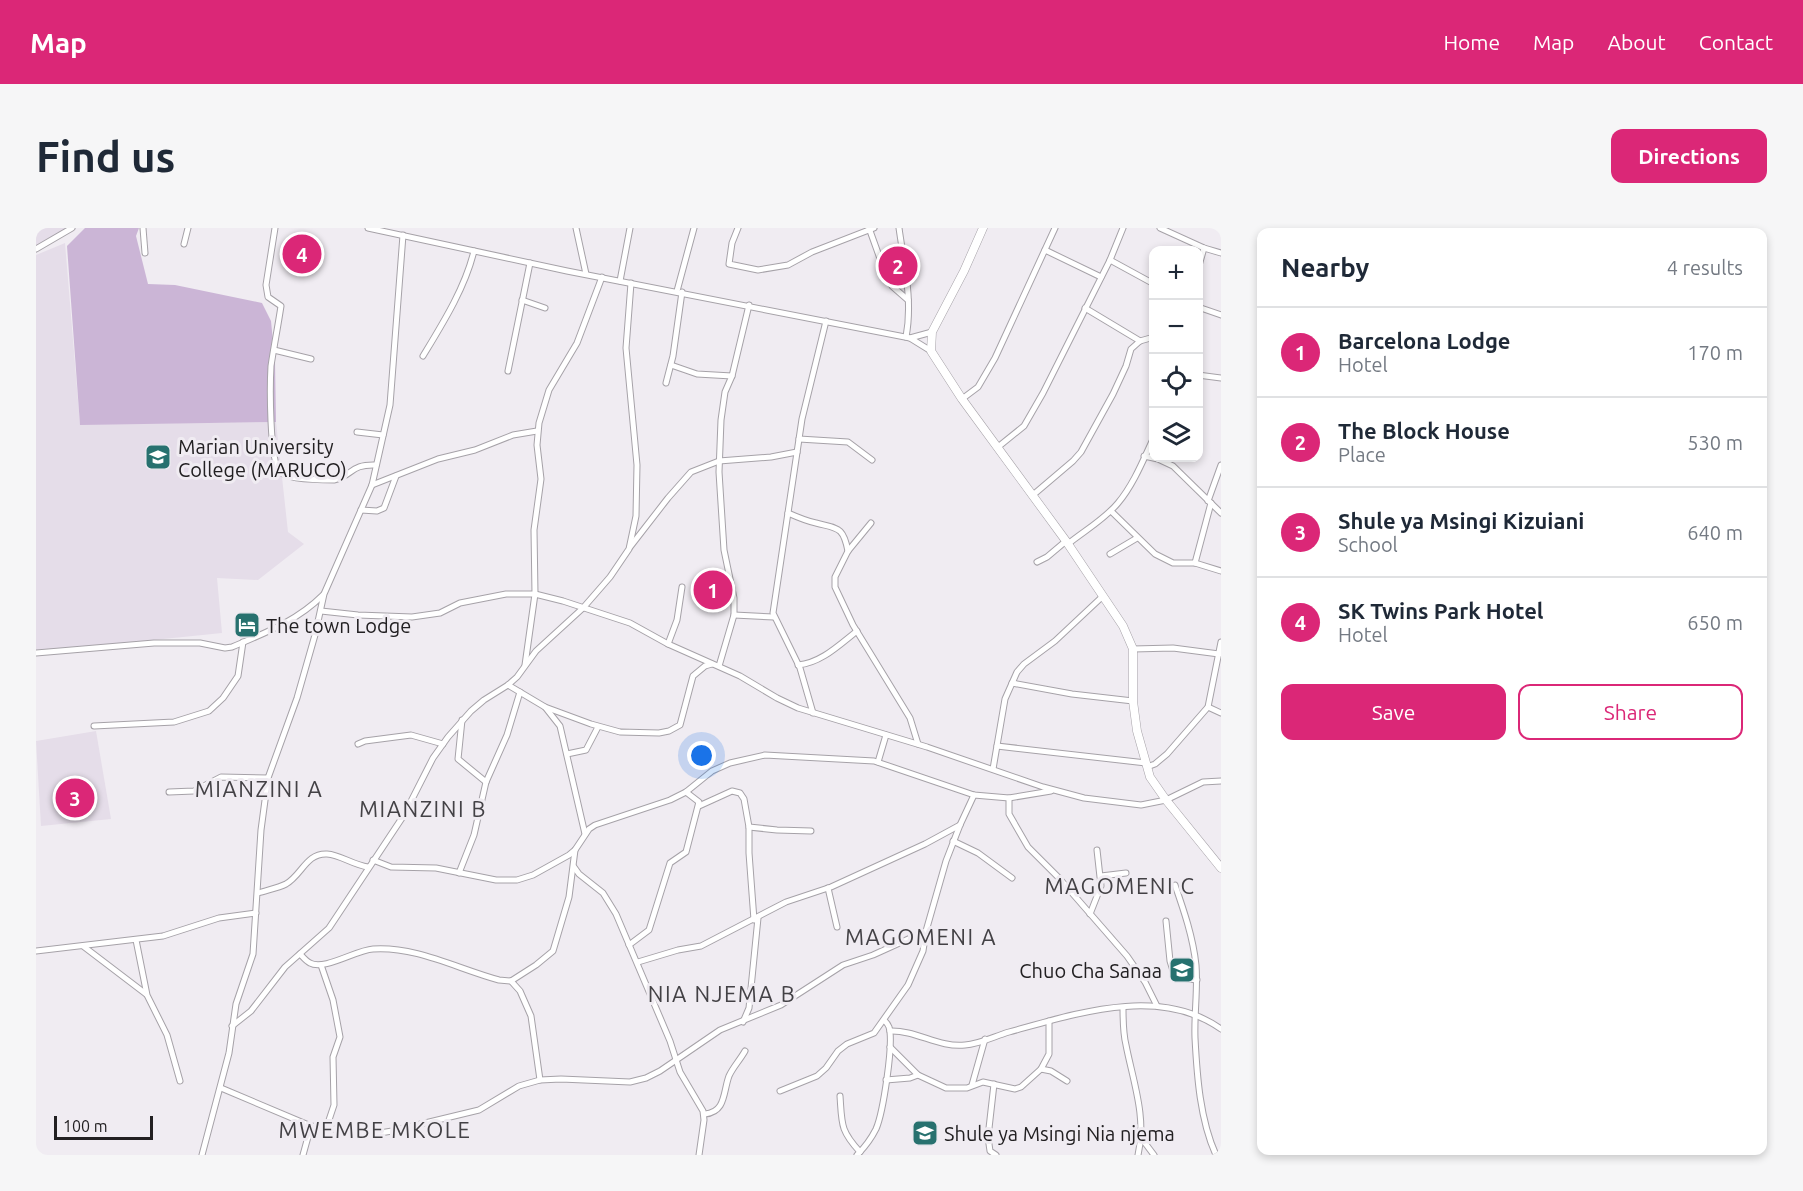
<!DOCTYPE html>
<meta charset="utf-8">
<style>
body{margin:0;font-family:Ubuntu,sans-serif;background:#f6f6f7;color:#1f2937}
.controls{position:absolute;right:18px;top:18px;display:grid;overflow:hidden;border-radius:12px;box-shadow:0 3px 9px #0003}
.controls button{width:54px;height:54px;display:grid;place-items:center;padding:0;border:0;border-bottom:2px solid #e0e1e3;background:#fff;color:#1f2937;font:30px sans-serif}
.scale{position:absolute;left:18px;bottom:15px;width:99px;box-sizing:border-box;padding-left:6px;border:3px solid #222022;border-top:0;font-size:16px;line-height:21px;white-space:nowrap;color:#222022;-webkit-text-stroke:4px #f0ecf2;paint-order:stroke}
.you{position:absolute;left:666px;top:528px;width:21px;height:21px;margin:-15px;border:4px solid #fff;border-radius:50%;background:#1a73e8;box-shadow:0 0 0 9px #1a73e833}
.badge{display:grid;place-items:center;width:39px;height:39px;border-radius:50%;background:#db2777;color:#fff;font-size:20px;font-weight:700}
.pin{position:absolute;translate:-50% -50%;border:3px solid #fff;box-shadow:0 2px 6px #0006}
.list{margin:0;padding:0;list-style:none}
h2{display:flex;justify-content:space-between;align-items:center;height:78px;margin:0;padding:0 24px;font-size:26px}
h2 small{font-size:20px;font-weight:400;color:#747a83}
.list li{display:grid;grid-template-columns:39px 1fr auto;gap:18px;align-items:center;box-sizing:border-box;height:90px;padding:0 24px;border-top:2px solid #e0e1e3}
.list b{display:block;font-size:22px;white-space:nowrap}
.list p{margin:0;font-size:20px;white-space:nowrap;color:#747a83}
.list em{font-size:20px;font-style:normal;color:#747a83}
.actions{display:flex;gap:12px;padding:18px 24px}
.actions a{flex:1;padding:14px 0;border:2px solid #db2777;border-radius:12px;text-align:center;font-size:21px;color:#db2777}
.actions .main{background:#db2777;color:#fff}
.icon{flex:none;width:33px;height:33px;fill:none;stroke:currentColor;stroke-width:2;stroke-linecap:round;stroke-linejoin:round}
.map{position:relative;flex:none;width:1185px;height:927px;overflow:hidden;border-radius:12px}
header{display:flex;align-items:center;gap:36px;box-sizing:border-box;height:84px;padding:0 30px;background:#db2777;color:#fff}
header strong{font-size:28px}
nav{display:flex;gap:33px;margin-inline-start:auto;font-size:21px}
.intro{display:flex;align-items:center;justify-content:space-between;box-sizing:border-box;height:144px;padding:0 36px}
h1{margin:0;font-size:42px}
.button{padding:15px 27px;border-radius:12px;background:#db2777;color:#fff;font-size:21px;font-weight:700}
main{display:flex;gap:36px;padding:0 36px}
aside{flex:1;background:#fff;border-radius:12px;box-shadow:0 3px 9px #0003}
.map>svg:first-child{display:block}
.built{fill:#e5dde9}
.green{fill:#cbb5d6}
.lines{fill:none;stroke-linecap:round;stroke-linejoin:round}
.street-casing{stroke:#a6a2a8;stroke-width:7}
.secondary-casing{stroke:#a6a2a8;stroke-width:9}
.street{stroke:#fff;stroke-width:5}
.secondary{stroke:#fff;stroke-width:8}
.labels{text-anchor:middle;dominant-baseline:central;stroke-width:6;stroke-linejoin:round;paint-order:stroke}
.poi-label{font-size:20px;fill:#222022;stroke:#f0ecf2;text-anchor:start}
.quarter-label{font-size:22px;letter-spacing:1.5px;fill:#434145;stroke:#f0ecf2}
</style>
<header>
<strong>Map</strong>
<nav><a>Home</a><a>Map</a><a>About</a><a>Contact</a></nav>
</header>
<div class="intro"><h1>Find us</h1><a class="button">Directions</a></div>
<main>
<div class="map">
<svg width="1185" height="927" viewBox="0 0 1185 927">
<rect width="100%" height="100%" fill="#f0ecf2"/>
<g class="built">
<path d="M0,0H35L0,20Z"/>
<path d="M29,15L44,196L240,194L252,304L268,316L222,352L181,350L186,405L0,424V27Z"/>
<path d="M60,503L75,591L5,598L0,513Z"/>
</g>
<path class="green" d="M49,0H103L100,8L112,56L139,57L226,75L235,93L239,134L240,194L44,197L31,18Z"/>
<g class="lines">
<g class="street-casing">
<g id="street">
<path d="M107,0L109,25"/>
<path d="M239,0L230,57L232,69L245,78C242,98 238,118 235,138C234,155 233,233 244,244C251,252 287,252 298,252C318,247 314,236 340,237"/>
<path d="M332,0L531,43L874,110L895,123"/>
<path d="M540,0L550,46"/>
<path d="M702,0L696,15L693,36L722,42L752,37L776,24L838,0"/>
<path d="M833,0L851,50L856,58L872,72"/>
<path d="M863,0C868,36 877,73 870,109"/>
<path d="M1124,0L1168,20L1185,25"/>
<path d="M148,16L152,0"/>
<path d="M0,21L36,0"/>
<path d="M1009,22L1065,49"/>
<path d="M1074,32L1118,56"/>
<path d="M1162,41L1168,20"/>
<path d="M584,53L594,0"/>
<path d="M641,63L658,0"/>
<path d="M486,72L509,80"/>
<path d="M1162,79L1185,87"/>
<path d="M1049,80L1104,113"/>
<path d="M874,110L896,104"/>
<path d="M238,122L275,131"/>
<path d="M387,128C407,95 429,60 438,23"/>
<path d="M635,137L661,146L696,148"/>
<path d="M472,143L494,35"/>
<path d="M1162,147L1185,150"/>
<path d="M630,155L637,128L646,64"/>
<path d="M926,171L942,159L959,130L1019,0"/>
<path d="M321,204L347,207"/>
<path d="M763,211L812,214L836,232"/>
<path d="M962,219L988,198L1007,165L1074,32L1087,0"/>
<path d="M1108,228L1122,231L1137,238L1185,285"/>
<path d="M336,257L402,231L439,222L477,207L501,203"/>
<path d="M997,267L1037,233L1045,224L1077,166L1090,138L1095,121L1104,113L1118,109"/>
<path d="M1172,273L1185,237"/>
<path d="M325,282L341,283L348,280L360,248"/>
<path d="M1075,283L1119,326L1137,335H1159L1185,343"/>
<path d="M752,285C761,289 770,293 780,295C802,301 807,298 812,323"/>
<path d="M835,295L812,323L799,349V359L817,397L874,490L882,516"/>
<path d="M1032,316C1048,303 1069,291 1082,275C1098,256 1108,230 1118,209"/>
<path d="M594,319L632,270L655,244L683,233L735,229L761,224"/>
<path d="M1074,326L1101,310"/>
<path d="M1001,334L1011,329L1030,313"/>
<path d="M1159,335L1175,275"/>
<path d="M677,350L693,348"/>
<path d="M285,383L322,387L376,389L404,385L424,375L470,366H499L527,373L594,395L632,416L704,448L741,470L762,480L891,519L1007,559L1048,570L1105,577L1130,572L1167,554L1185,553"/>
<path d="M698,387L738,389"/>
<path d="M632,416L641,392L646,359"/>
<path d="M1097,421L1137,420L1183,426"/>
<path d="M0,425L118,415H164L189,420L196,419C229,405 261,393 287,367"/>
<path d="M489,437L499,366L498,302L505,251L501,217L503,195L513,162L541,115L566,49"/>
<path d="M762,437C785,435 803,417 821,403"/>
<path d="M683,438L698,387V370L688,322L683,244L685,192L689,164L696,148L713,77"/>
<path d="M976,455L1036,466L1097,473"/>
<path d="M472,457L509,479L524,498L549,606"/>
<path d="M509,479L555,496L584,504L623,505L633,503L644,497L657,448L669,438L676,436"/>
<path d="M1172,479L1185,485"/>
<path d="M777,485L764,440L737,385L766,191L790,93"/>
<path d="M426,492L422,531L450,554"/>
<path d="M58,498L138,494L173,483L187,470L202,448L207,414"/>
<path d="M322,516L329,513L375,507L407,516"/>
<path d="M961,518L1110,535"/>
<path d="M531,526L550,522L562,499"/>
<path d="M842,534L850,507"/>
<path d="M1111,539L1119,536L1131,526L1172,479L1185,414"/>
<path d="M957,541L969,471L981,444L988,436L1019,413L1067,368"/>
<path d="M133,564L158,563L185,549L232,550"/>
<path d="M973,570V586L992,619L1023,650L1091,728L1109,754L1121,778"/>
<path d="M663,578L696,563L704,565L708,571L713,599V625L718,692"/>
<path d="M713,599L741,602L775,603"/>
<path d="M917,613L942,625L976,650"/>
<path d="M337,632L355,639L400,640L460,652H481L497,647L533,627L539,622L553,601L559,597L634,572L650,564L676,543L694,535L729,527L838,533L938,567L973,570L1015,563"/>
<path d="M538,639L543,646L567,665L580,686L634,813L644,844L667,883L668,892L663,927"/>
<path d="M423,645L438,607L450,554L471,507L484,464"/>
<path d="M1065,648L1090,645"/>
<path d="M1139,657C1148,683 1157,709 1160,737C1162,761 1158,786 1159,810C1161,848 1164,892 1180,927"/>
<path d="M792,660L801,699"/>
<path d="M222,665C231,662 242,660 250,656C266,647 270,625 291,626C305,627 317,637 332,639"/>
<path d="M1054,686L1065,658L1061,622"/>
<path d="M1130,693L1134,733L1138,746L1145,750L1161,752"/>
<path d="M100,712L111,767L131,807L144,853"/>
<path d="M593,717L613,702L634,635L650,624L663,574L650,564"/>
<path d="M47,718L110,766"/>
<path d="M0,723L127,708L183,690L220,685"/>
<path d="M264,726C267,729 270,733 274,735C288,743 320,722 337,721C380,718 422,741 463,752L475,753L500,737L517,723L533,669L539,622"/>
<path d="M602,734L642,722L665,718L750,674L795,659L889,616L924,597"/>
<path d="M285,737L297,772L304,809L297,829L298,877L290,901"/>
<path d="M475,753L484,763L495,788L504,852"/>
<path d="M1087,780C1087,792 1087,805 1090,817C1097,853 1111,890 1102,927"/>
<path d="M707,794L713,780L722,690"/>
<path d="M196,798L215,783L249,739L293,700L368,587L397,530L412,509L435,483L448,472L472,457L481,449L500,423L547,380L574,349L593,321L600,288L601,237L590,120L595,55"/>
<path d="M854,803C880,802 903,820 929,817C944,816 959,808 973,804C1039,786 1123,757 1185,801"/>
<path d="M854,819L882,847L910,860H931L947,854L979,861L985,859L1005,841L1015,843L1031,853"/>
<path d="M1005,841L1013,826V793"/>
<path d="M850,852L874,850L882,847"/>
<path d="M958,856L952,909L954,923L960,927"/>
<path d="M936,857L949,811"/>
<path d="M185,860L275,898L338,906L356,903L443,882L483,858L504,852L525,851L594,854L610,850L624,843L684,802L745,777L807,737L837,727L890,703"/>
<path d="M744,863L781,848L790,840L802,823L811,816L838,805L872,757L887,723L890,703L910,633L924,597L938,567"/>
<path d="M804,868C806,896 804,902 824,924"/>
<path d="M669,886C690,884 687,864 693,848C697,839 704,832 709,823"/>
<path d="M1106,911L1118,927"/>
<path d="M166,927L193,825L200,776L217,726L225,602L232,550L261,470L279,407L288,366L336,257L354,177L367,7"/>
<path d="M267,927L275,898"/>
<path d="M821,927C829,919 835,911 840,901C847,885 858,815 853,799C852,796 850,794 848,792"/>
</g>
</g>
<g class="secondary-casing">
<path id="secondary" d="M947,0L928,43L896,104L895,123L926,171L1030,313L1087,398L1097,421V473L1101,503L1114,549L1130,572L1185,640"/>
</g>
<use href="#street" class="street"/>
<use href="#secondary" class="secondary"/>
</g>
<defs>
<g id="university-square" transform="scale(1.35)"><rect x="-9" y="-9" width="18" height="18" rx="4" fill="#27716f" stroke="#f0ecf2"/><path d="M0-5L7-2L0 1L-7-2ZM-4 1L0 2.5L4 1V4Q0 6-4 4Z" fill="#fff"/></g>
<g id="hotel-square" transform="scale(1.35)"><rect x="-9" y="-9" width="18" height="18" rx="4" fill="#27716f" stroke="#f0ecf2"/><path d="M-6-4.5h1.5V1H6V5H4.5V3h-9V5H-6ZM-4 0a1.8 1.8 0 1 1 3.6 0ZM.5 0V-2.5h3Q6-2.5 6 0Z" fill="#fff"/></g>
<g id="school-square" transform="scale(1.35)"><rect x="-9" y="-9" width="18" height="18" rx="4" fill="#27716f" stroke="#f0ecf2"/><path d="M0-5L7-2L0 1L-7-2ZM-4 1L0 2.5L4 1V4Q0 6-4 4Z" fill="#fff"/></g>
</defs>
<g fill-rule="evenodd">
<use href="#university-square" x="122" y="229"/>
<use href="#hotel-square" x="211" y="397"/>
<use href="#university-square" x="1146" y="742"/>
<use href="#school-square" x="889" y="905"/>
</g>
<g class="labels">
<g class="poi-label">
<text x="142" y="218">Marian University<tspan x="142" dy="23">College (MARUCO)</tspan></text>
<text x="230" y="397">The town Lodge</text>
<text x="1126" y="742" text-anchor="end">Chuo Cha Sanaa</text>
<text x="908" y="905">Shule ya Msingi Nia njema</text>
</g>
<g class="quarter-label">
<text x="223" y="560">MIANZINI A</text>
<text x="387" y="580">MIANZINI B</text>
<text x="1084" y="657">MAGOMENI C</text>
<text x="885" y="708">MAGOMENI A</text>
<text x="686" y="765">NIA NJEMA B</text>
<text x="339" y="901">MWEMBE MKOLE</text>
</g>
</g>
</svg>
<div class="controls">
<button>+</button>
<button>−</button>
<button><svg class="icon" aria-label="locate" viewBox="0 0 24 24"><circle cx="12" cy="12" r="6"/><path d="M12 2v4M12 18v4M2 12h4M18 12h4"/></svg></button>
<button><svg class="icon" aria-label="layers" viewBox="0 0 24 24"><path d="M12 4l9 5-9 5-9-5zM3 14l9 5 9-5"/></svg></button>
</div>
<div class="scale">100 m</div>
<div class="you"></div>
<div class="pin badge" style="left:677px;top:362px">1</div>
<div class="pin badge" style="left:862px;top:38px">2</div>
<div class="pin badge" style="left:39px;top:570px">3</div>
<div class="pin badge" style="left:266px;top:26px">4</div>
</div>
<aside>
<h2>Nearby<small>4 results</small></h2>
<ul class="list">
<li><span class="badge">1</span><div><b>Barcelona Lodge</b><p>Hotel</p></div><em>170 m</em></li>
<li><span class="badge">2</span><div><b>The Block House</b><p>Place</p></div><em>530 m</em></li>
<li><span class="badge">3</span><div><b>Shule ya Msingi Kizuiani</b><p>School</p></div><em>640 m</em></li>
<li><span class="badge">4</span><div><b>SK Twins Park Hotel</b><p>Hotel</p></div><em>650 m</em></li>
</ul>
<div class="actions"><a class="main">Save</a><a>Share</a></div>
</aside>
</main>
